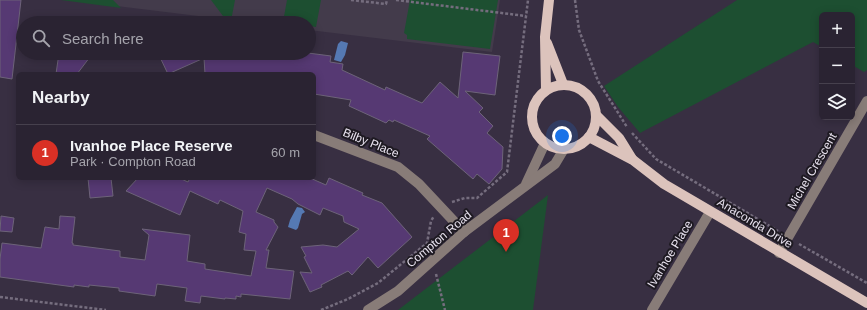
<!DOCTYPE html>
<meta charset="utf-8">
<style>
body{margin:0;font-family:Arial,sans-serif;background:#322b3a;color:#f1f3f6}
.controls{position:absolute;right:12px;top:12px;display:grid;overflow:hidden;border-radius:6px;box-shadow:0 2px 10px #0003}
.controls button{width:36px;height:36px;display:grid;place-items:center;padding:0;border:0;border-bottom:1px solid #46404d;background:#2a2332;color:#f1f3f6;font:20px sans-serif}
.you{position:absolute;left:562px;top:136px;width:14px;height:14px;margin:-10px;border:3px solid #fff;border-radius:50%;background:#1a73e8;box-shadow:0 0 0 6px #1a73e833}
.badge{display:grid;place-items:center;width:26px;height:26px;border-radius:50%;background:#d93025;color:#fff;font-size:13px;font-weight:700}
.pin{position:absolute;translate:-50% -33px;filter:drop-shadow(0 1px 2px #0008)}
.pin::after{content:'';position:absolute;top:21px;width:14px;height:12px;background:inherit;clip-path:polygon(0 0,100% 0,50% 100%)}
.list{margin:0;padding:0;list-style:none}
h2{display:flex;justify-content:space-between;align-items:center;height:52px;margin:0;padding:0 16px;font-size:17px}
h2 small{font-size:13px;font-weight:400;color:#a5a4ac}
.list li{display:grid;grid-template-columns:26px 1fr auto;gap:12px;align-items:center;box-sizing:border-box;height:56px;padding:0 16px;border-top:1px solid #46404d}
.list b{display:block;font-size:15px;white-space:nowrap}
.list p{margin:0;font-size:13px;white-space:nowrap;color:#a5a4ac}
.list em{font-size:13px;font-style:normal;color:#a5a4ac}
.icon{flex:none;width:22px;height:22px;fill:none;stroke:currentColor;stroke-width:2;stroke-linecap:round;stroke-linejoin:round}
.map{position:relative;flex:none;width:867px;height:310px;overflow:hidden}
.search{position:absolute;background:#2a2332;box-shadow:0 2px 10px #0003;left:16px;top:16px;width:300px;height:44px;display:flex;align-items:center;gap:10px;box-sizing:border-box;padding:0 14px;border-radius:22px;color:#a5a4ac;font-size:15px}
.panel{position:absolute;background:#2a2332;box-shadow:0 2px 10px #0003;left:16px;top:72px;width:300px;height:108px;border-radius:6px}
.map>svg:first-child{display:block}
.education{fill:#433b4b}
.green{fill:#1d4f31}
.water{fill:#5579b3}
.building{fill:#563973;stroke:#6d6379}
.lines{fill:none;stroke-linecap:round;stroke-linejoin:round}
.path{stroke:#756d7e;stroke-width:2.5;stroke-dasharray:3 2;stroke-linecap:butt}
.minor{stroke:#887c78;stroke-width:10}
.major{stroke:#dcc3bc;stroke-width:10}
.labels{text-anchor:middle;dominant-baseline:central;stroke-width:4;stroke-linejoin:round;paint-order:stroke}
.street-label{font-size:12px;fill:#e8e2ef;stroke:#1e1a22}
</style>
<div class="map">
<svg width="867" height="310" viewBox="0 0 867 310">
<rect width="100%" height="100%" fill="#382f42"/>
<path class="education" d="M68,0H500L492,52L309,30V23H255Z"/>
<g class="green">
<path d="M61,0H113L121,8Z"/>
<path d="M211,0H235L231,21L226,20Z"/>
<path d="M287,0H321L316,27L309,26V23L283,22Z"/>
<path d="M410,0H498L490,49L407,39V35L404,33Z"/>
<path d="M737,0H867V70L864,72L852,65V15H822V47L813,42L640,133L618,107L604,86Z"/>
<path d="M548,195L533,310H398Z"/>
</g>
<g class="water">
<path d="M341,41L348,43L345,55L341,62L334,60L338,44Z"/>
<path d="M297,207L302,208L305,212L302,214L298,228L296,230L288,227L290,220Z"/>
</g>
<g class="building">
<path d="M0,0H21L12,79L0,77Z"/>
<path d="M463,52L500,56L495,95L465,91L483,108L479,112L493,126L487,133L503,147L502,169L489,184L477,174L473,179L427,139L430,136L394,120L393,122L389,120L386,123L373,117L349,106L351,100L314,94V74H205L204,58L168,74L158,53H308L331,56L330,62L343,64L342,70L385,90L386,87L422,103L440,82L458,98Z"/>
<path d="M59,53L75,55V53H93L77,74H56Z"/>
<path d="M88,178H111L113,196L90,198Z"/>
<path d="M138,178H179L188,182L190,178H310L326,185L329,178L363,193L362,195L382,203L412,237L378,268L368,257L352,275L348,271L321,285L322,287L310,292L300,272L312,273L304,257L306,256L301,247L323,245L337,247L359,229L344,222L343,216L323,208L320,215L298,204L292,199L267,188L256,212L274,220V222L278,227L266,250H269L266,268L294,271L290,299L241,294V297L236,296V299L225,298V299L201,296L200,303L185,301L187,288L157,284L155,296L119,291V288L89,285V287L74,285V287L0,277V259L2,243L41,248L45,227L59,229L60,216L75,217L72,243H73V245L120,251V257L145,260L149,235L142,229L190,235L187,261L205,264V269L251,276L256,251L244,250L246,234L239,232L243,211L220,200L218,204L190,191L180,215L126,191Z"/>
<path d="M1,216L14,218L12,232L0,231Z"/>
</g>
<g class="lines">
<g class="path">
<path d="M351,0L386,4L387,0"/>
<path d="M396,0L526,16"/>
<path d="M575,0L579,30L598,81L627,127"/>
<path d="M632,133L656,159L778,231"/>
<path d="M452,202L465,198H477L507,172L528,0"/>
<path d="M799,244L867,283"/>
<path d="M436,274L445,310"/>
<path d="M0,297L106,310"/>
<path d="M321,310L348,299L378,283L427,243L431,221L434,216"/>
</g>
<g class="minor">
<path d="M314,135L398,167L419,184L464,232"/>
<path d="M526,184L545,143"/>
<path d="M779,253L867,101"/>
<path d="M368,310L398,291L464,232L555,164L564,149"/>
<path d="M652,310L710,212"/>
</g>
<g class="major">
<path d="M547,43L563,84"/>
<circle cx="564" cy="117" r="32"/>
<path d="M546,90L545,37L549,0"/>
<path d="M596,115L619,138L632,159"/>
<path d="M589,137L633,160L664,184L867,303"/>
</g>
</g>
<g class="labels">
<g class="street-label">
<text transform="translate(371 143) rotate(22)">Bilby Place</text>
<text transform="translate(812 171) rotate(-60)">Michel Crescent</text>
<text transform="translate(755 223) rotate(31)">Anaconda Drive</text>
<text transform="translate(439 239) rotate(-40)">Compton Road</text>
<text transform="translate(670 254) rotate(-59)">Ivanhoe Place</text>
</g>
</g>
</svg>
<div class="controls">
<button>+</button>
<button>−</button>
<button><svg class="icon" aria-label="layers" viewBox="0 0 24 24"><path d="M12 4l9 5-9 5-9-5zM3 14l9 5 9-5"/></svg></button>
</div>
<div class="you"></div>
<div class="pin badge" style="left:506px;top:252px">1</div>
<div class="search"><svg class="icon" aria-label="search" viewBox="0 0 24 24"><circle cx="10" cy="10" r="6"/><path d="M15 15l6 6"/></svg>Search here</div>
<section class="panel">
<h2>Nearby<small></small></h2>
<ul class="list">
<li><span class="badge">1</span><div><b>Ivanhoe Place Reserve</b><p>Park · Compton Road</p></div><em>60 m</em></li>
</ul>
</section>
</div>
